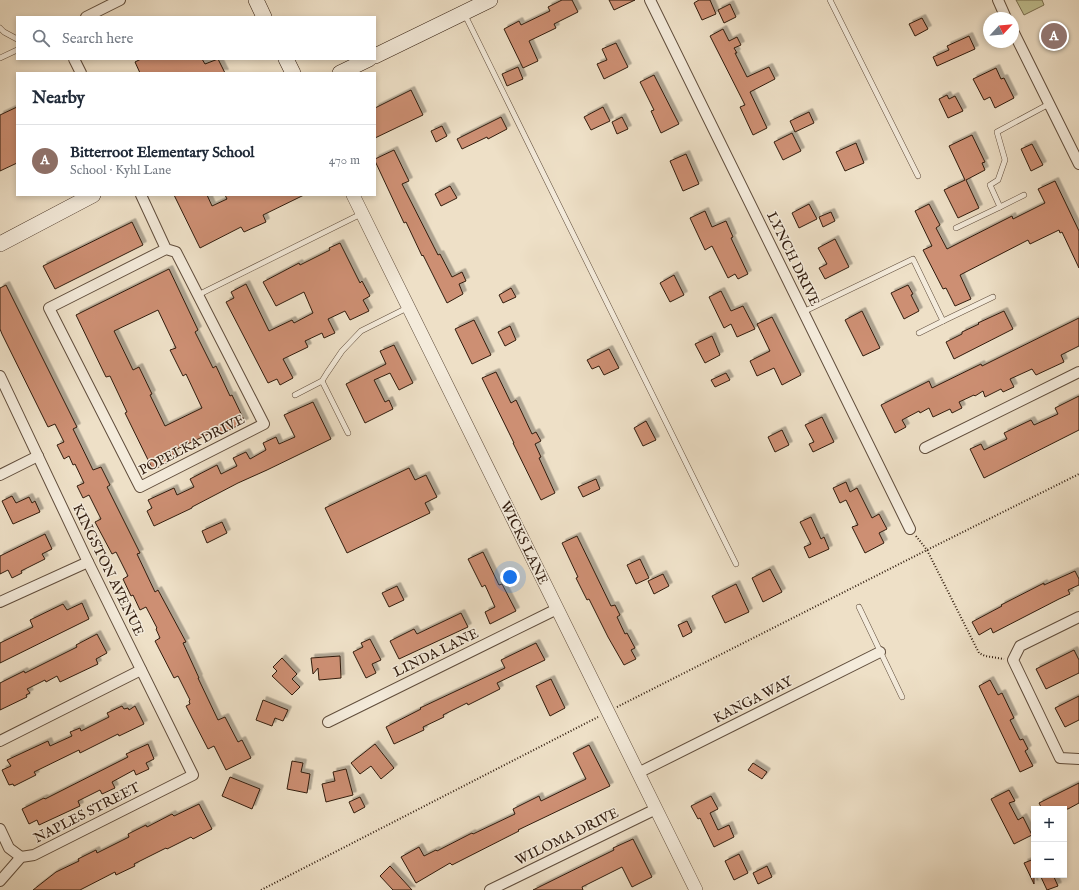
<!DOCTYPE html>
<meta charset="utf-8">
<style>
body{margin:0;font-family:"IM FELL English",serif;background:#f2f2f3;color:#1f2937}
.controls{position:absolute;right:12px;bottom:12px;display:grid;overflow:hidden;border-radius:0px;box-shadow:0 2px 6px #0003}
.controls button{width:36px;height:36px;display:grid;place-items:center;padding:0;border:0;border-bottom:1px solid #e0e1e3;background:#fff;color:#1f2937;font:20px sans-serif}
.compass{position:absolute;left:983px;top:12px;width:36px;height:36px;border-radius:50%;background:#fff;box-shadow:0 2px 6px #0003;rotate:64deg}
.you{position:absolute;left:510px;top:577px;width:14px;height:14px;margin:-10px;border:3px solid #fff;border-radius:50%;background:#1a73e8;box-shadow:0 0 0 6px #1a73e833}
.badge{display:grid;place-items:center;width:26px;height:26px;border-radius:50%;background:#8f2418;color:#fff;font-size:13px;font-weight:700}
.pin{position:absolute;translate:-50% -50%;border:2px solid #fff;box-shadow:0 1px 4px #0006}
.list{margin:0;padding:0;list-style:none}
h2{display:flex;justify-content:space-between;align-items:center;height:52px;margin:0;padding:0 16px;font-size:17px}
h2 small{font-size:13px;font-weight:400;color:#747a83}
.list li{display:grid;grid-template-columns:26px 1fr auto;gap:12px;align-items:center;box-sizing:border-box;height:72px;padding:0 16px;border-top:1px solid #e0e1e3}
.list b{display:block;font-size:15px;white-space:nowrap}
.list p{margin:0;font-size:13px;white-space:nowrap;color:#747a83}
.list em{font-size:13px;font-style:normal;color:#747a83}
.icon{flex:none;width:22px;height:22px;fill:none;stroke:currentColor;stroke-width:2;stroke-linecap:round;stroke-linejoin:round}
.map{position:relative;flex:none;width:1079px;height:890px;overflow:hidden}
.search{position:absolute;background:#fff;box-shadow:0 2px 6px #0003;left:16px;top:16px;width:360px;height:44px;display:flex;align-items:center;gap:10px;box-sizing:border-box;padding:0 14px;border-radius:0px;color:#747a83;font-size:15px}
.panel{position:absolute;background:#fff;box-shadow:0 2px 6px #0003;left:16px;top:72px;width:360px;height:124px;border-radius:0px}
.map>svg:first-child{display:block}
.green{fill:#c0c091;stroke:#786e50}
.building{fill:#cd8f73;stroke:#311c0e;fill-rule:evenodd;filter:url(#shadow)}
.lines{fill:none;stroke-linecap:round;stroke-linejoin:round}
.service-casing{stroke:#604d3c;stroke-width:6}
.minor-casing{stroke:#604d3c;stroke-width:12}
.tertiary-casing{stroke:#604d3c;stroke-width:14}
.secondary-casing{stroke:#311c0e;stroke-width:16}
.path{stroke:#311c0e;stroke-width:2;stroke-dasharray:1 2;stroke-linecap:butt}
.service{stroke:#f4ebdb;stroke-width:5}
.minor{stroke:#f4ebdb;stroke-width:10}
.tertiary{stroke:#f4ebdb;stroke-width:13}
.secondary{stroke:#f4ebdb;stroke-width:15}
.labels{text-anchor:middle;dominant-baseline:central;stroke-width:3;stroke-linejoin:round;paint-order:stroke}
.street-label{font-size:14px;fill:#311c0e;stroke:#f4ebdb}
</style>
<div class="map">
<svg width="1079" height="890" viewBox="0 0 1079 890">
<defs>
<filter id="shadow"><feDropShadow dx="3.5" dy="-3.5" stdDeviation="0" flood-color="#0004"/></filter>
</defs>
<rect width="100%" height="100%" fill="#eee0c7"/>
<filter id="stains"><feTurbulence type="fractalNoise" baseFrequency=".005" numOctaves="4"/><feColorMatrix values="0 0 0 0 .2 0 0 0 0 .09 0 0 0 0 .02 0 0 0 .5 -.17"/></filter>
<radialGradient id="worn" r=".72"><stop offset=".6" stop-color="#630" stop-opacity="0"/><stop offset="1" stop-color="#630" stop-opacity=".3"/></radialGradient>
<path class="green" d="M1016,0H1042L1044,5L1024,15Z"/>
<g class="building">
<path d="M562,0H572L578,12L554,24L556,28L529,41L538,61L523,68L504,29L519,21L521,25L550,11L548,7Z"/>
<path d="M609,0H635L614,10Z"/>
<path d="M699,0H710L716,14L702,20L694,3Z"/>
<path d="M730,4L736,17L724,23L718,10Z"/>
<path d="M922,18L928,29L915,36L909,24Z"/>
<path d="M723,29L729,41L737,37L741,45L734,48L737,53H735L747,77L769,67L775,79L750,92L767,128L753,135L740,107L745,105L710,36Z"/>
<path d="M969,36L975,49L937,66L933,57L949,50L947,46Z"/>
<path d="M616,43L628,67L604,79L597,64L607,60L602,49Z"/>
<path d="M141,59H202L205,64L218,59L225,73H140L135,62Z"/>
<path d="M518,67L523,79L507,86L502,74Z"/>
<path d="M996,68L1001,79L1004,78L1014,98L995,108L990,97L984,100L973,79Z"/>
<path d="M654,75L679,124L661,133L651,111L654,110L640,82Z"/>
<path d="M411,90L423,115L375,138V108Z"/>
<path d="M947,95L949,99L955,96L963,111L948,118L939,99Z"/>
<path d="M17,107V163L0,171V115Z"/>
<path d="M603,107L610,121L591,130L584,117Z"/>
<path d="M809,112L814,123L795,132L790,121Z"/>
<path d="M501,117L507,129L488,139L487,137L462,149L457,139Z"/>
<path d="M622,117L628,129L617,134L612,122Z"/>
<path d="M442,126L447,136L436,142L431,131Z"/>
<path d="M792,133L801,151L783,160L774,142Z"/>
<path d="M972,135L985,162L982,163L985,170L966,180L979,208L958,218L944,190L965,180L949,146Z"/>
<path d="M856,143L864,163L845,171L836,152Z"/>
<path d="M1032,144L1043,165L1031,171L1021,149Z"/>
<path d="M394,150L409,181L402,184L438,255L440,254L452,277L462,272L466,281L459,284L463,294L447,303L423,255L422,256L406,222L404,223L375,161V159Z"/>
<path d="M686,154L699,184L683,191L670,161Z"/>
<path d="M1055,181L1079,231V268L1062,232L1060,233L1059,230L1030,244L1028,240L960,275L971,299L955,306L946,288L943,289L923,250L932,246L915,211L929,204L940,225L936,228L947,249L1012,216L1013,219L1045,203L1038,189Z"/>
<path d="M450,186L457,198L441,206L435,194Z"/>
<path d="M174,195H207L212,206L227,199L225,195H304L263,215L266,222L244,232L241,227L200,248Z"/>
<path d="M809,204L817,219L799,228L792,213Z"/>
<path d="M705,211L712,227L726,221L733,237L731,238L748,274L738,279L735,274L728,278L712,246L705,250L690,218Z"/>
<path d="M831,212L835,221L823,227L819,217Z"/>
<path d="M132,222L143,245L55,289L43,266Z"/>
<path d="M835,239L849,267L825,279L819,268L827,264L818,248Z"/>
<path d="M340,243L360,283L362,281L370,296L363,300L369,311L350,320L345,311L328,319L335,333L324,338L322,333L305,341L308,347L283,359L293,378L280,385L277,379L268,383L226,302L234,298L231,292L246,284L269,331L292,320L294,323L313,313L304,292L276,306L263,282L299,263L300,265L330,250L329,248Z"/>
<path d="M169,269L198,330L195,332L213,368L216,366L230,396L232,395L245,422L221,434L219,429L173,451L176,458L153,470L125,413L127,412L110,376L106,377L76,315ZM158,310L176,348L170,350L183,376L186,374L202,408L165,426L150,395L152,394L139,367L133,370L114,331Z"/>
<path d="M674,275L684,295L670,302L660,283Z"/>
<path d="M6,285L77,427L73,429L93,470L101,467L110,485L107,487L140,553L137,554L155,592L158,590L186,642L183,643L199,678H198L218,720L225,717L238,742L242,740L251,758L226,770L214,746L208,749L192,718L186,706L190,704L189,701L190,700L178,676L174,678L155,641L160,638L156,629L157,628L146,607L140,610L133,595L131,596L123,579L128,576L116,552L112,554L95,522L101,519L89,495L83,498L77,486L84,483L75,464L73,465L69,456L64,459L57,445L64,442L55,424L48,427L2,334L0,329V288Z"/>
<path d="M908,285L913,294L911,295L919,311L904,319L891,293Z"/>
<path d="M511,288L516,297L503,303L499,295Z"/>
<path d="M721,291L731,311L743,306L755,329L737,337L731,324L724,328L709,297Z"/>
<path d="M862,311L880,348L863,356L845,320Z"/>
<path d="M1004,311L1013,329L954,359L946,342L962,334V332L979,324L978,323Z"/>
<path d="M772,317L801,375L782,385L774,368L757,376L750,361L770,351L757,324Z"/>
<path d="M1079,318V346L1061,355L1064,362L1036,375L1032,369L1010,379L1014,387L1003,392L1001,389L985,397L983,391L975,396L974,395L959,402L962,408L952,413L950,409L933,417L929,408L920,413L919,411L902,420L906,427L895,433L881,405L929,381L932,388L981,364L982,366Z"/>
<path d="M474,320L491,355L472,364L455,329Z"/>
<path d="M510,326L516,340L505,346L498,332Z"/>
<path d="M712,336L720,355L705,363L695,344Z"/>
<path d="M394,345L413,383L399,390L390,373L374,380L385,402L389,400L393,409L365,423L346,384L386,364L380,351Z"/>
<path d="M609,349L619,368L604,375L599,366L592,369L587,360Z"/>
<path d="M496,372L511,403L516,400L532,434L536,432L541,441L535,444L541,457L539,458L555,493L541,500L513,443H514L482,378Z"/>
<path d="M726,373L730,380L715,387L711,380Z"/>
<path d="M1079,396V430L984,478L970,449L981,444L984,450L1007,439L1004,433L1031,420L1034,425L1058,414L1055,408Z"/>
<path d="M313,402L331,439L267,470L238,483L192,507V508L154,526L147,511L152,508L148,500L174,488L177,495L194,487L190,479L217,465L221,474L237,466L233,458L246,452L250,459L266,450L263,443L276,437L279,444L295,437L284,415Z"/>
<path d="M822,417L834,442L813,452L809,444L814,442L805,425Z"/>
<path d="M646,421L656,440L643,446L634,428Z"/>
<path d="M782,430L789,445L775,452L768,437Z"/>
<path d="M409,468L415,480L426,475L437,497L425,503L430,513L347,553L325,508Z"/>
<path d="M596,479L600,489L583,497L578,487Z"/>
<path d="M846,482L850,492L857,488L872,518L879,514L887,529L879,533L884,543L865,553L852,527L858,525L846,500L840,503L833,488Z"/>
<path d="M12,496L16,503L29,497L32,503L35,501L40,512L13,524L2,501Z"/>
<path d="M811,517L821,539L824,537L829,549L809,558L804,547L811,544L800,522Z"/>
<path d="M222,522L227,533L207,543L202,531Z"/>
<path d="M45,534L52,549L42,554L45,559L21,571L22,573L12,578L8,570L0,574V556Z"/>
<path d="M577,536L611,606L615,605L620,615L617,617L625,634L627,633L635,648L631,650L636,659L624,665L608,637L589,599L587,600L576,578L578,577L562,543Z"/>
<path d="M483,552L499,585L502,584L516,611L490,624L485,612L495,607L485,585L482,587L468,559Z"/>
<path d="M640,559L649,578L636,584L627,565Z"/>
<path d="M770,569L782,592L763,602L752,578Z"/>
<path d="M1075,571L1079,579V585L1068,590L1070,594L1059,599L993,633L991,628L979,635L972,622L1002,606L1001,605L1044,583V585Z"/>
<path d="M663,574L669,586L654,594L648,581Z"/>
<path d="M736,584L749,612L725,623L712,596Z"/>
<path d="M397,586L404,600L389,607L382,593Z"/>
<path d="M82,603L89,619L0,663V643L33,627L30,620L63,604L67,610Z"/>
<path d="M461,613L468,627L399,659L390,641L414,629L417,634Z"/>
<path d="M687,621L692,632L683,637L678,625Z"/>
<path d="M97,634L107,653L96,659L98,664L60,682L57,676L46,682L45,680L27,689L30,693L26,695L27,697L0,710V683L24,671L25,673L77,647L76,645Z"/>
<path d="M370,639L381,660L372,664L376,673L366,678L353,652L363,647L361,643Z"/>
<path d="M536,643L545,660L497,683L500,689L468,705L467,703L443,715L444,717L423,727L424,730L394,744L386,727L421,709L420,708L505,668L501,660Z"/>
<path d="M1074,650L1079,660V673L1046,689L1036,669Z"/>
<path d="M340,656L341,678L319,680L318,668L313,674L311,658Z"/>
<path d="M282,658L297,674L292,679L300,687L292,695L272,676L277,671L273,667Z"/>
<path d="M551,679L565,708L550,716L536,686Z"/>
<path d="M990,680L998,695L1002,693L1014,718L1010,720L1020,740L1023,739L1028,749L1025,751L1033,766L1020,772L979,686Z"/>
<path d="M1079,696V720L1065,727L1055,708Z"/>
<path d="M263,700L288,710L283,721L275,718L272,726L256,720Z"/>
<path d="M122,706L124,709L128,708L129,710L135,706L144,724L119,736L118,734L80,753L79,750L34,772L36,775L14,786L13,784L9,785L2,770L11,766L7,760L48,741L50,746L72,736L70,732L80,728L81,731L109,717L107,713Z"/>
<path d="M148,744L154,759L146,763L149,769L136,775L134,770L112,782L115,788L102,794L100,790L78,801L80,806L39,825L37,820L29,824L22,809L44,798L45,799L128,757L126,754Z"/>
<path d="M375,744L394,768L381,779L371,766L360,774L351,763Z"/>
<path d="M589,745L610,786L518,830L519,831L452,865L450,863L416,883L401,857L419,847L424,856L436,850L437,851L472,833L473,834L515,814L513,809L539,796L541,801L586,779L573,753Z"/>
<path d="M292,761L303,763L301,772L310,774L307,793L287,789Z"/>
<path d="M753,763L767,772L762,779L748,770Z"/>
<path d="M346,769L353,795L326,802L322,784L335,781L333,772Z"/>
<path d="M230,777L260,789L252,809L222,796Z"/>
<path d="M1079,783V803L1068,809H1042L1039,803Z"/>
<path d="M1009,790L1015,801L1009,803L1018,820L1023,817L1032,835L1014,844L991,799Z"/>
<path d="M711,796L718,809L710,813L718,830L729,825L734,837L714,847L700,818L698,819L691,806Z"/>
<path d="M360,797L365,807L354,813L349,802Z"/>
<path d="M199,804L212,829L193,839L191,837L167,849L166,848L134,864L135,866L116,875L115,872L80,890H33L56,872L79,861L78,859L96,850L97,853L129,837L128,834L146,825L147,827L172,814L174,816Z"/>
<path d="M633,839L652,877L632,887L622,867L582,887L583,890H533L614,850L613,848Z"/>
<path d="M739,854L748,873L734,880L725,861Z"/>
<path d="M1034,859V884L1024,863Z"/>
<path d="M390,866L412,890H393L380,876Z"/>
<path d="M767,866L772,877L758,884L753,873Z"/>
<path d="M1040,875H1053L1058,886L1047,890Z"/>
</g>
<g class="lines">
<g class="service-casing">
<g id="service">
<path d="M830,0L918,176"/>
<path d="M464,13L736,564"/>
<path d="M0,28L4,32L17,39"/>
<path d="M0,58L17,50"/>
<path d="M1000,207L1024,195"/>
<path d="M956,228L1000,207L990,185L998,180L1005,160L997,132L1049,104"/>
<path d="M198,295L361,214"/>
<path d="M803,312L913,259L943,321L993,297"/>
<path d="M919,333L943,321"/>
<path d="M322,381L348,433"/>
<path d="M295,395L322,381L327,373L342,351L361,331L407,308"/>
<path d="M859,607L902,697"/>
</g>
</g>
<g class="minor-casing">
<g id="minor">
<path d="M650,0L910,529"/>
<path d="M998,0L1006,18"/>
<path d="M86,17L120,0"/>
<path d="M1013,31L1079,164"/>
<path d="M74,59L81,73"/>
<path d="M141,195L166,249L176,252L264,424L140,487L49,308L166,249"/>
<path d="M0,376L88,562L193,775L34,855L21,857L0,881"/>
<path d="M925,448L1079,372"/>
<path d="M0,475L38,456"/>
<path d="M0,602L88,562"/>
<path d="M1079,617L1020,646L1013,660L1060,758L1079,759"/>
<path d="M328,722L557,609"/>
<path d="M0,741L141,670"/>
<path d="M638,773L880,652"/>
<path d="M0,829L9,848L21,857"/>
<path d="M490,890L656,809"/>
</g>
</g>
<g class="tertiary-casing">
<path id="tertiary" d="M353,195L696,890"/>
</g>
<g class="secondary-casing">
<g id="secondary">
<path d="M256,0L264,17"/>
<path d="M375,56L490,0"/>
<path d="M286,59L293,73"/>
<path d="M340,73L369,59"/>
<path d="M0,244L93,195"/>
</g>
</g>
<g class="path">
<path d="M916,536L927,550L979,653L985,656L1004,659"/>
<path d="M617,707L927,550L1079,474"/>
<path d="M261,890L598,717"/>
</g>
<use href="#service" class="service"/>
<use href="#minor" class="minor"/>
<use href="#tertiary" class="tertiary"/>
<use href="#secondary" class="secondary"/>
</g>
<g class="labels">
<g class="street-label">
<text transform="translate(793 259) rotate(64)">LYNCH DRIVE</text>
<text transform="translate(192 445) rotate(-27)">POPELKA DRIVE</text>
<text transform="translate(524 543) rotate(64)">WICKS LANE</text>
<text transform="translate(108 570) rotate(64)">KINGSTON AVENUE</text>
<text transform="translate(436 653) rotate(-26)">LINDA LANE</text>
<text transform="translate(753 700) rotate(-27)">KANGA WAY</text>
<text transform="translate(87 813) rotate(-27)">NAPLES STREET</text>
<text transform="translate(567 837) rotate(-26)">WILOMA DRIVE</text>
</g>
</g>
<rect width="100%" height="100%" filter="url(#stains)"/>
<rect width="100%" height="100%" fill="url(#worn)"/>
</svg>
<div class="controls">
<button>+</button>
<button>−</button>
</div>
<svg class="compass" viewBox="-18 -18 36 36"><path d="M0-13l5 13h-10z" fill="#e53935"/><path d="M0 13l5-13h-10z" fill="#747a83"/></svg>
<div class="you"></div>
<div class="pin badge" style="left:1054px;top:36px;background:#8d6e63">A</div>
<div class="search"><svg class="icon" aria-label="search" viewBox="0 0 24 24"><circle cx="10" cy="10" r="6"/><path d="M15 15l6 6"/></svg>Search here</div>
<section class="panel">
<h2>Nearby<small></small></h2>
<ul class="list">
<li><span class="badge" style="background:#8d6e63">A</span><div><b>Bitterroot Elementary School</b><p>School · Kyhl Lane</p></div><em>470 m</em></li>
</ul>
</section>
</div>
